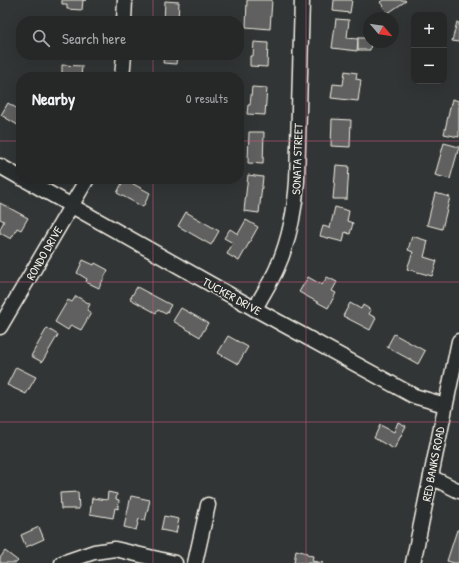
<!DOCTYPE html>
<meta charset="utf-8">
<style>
body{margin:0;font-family:"Patrick Hand",sans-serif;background:#2e3030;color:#f1f3f6}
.controls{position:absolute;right:12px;top:12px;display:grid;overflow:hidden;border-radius:8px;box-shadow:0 4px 16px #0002}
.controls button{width:36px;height:36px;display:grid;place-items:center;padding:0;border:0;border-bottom:1px solid #424445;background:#262828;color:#f1f3f6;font:20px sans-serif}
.compass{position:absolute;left:363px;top:12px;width:36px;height:36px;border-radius:50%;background:#262828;box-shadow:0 4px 16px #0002;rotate:119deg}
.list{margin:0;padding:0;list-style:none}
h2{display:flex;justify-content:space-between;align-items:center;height:52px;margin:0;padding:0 16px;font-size:17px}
h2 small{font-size:13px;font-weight:400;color:#a4a6a8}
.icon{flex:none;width:22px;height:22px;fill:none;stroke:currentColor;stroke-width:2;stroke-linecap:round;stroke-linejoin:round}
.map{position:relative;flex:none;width:459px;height:563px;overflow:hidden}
.search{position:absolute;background:#262828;box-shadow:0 4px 16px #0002;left:16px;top:16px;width:228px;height:44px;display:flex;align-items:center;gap:10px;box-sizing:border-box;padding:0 14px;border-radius:16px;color:#a4a6a8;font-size:15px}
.panel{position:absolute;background:#262828;box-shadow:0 4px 16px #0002;left:16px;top:72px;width:228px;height:112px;border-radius:16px}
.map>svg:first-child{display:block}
.building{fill:#5f605f;stroke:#f4f1e8}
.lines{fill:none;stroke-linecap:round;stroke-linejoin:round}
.minor-casing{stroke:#f4f1e8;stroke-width:17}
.minor{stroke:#2a2d2e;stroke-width:14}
.grid{fill:none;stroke:#d15985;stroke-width:1;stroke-opacity:0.55}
.labels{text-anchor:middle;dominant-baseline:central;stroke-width:3.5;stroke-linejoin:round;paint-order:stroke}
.street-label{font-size:12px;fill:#f4f1e8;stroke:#2a2d2e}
</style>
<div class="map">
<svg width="459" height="563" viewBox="0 0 459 563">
<rect width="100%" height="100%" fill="#323535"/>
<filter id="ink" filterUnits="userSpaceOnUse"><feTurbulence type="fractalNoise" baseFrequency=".025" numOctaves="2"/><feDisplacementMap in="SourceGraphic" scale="8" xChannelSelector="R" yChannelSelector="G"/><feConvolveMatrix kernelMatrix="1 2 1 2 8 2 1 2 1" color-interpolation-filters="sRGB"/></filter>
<g filter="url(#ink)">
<g class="building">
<path d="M62,0H86H83L82,10L67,9V4H62Z"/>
<path d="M247,0H272L270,29L246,27Z"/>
<path d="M334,0H352L350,13L333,11Z"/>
<path d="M383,0H405L406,1L388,13L380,2Z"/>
<path d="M165,1L179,2L178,21H164Z"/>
<path d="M336,19L349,20L347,38L358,39L357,51L332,48Z"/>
<path d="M457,22L459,23V42L452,41Z"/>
<path d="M358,38H369V42H371L370,50H358Z"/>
<path d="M254,42L268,43L267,67L250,66V56H253Z"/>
<path d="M164,55H177L176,64L163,63Z"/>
<path d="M62,65L82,66L81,77H62Z"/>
<path d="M345,71L357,73L356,79L361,80L358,101L331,98L333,84L343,85Z"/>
<path d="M252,87L267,88L265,115L247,114L248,105H250Z"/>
<path d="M452,99L459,101V137L444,134Z"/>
<path d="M8,103L21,111V127L1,115Z"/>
<path d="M332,119L351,120L350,147L331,146Z"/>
<path d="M249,132H264L263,164L248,163Z"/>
<path d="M444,143L459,147L450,179L435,175Z"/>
<path d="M336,165L349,166L347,199H333Z"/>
<path d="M248,175L263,177L259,213L244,211Z"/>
<path d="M124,179L150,193L143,207L117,193Z"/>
<path d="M435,193L450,197L442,229L427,225Z"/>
<path d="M0,203L28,218L21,230L17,228L11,239L0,233V229L4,221L0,219Z"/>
<path d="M335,207L349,211L347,221L353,223L350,234L345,232L343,242L320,236L323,226L330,228Z"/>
<path d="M186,212L219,231L211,245L178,226Z"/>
<path d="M246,220L258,227L239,261L227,254L233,243L224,238L230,229L238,234Z"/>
<path d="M412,236L428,241L424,257L437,261L432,276L407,269L413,252L408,250Z"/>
<path d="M83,260L94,265L95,263L108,270L99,288L86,282L87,279L77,273Z"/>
<path d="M308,277L322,285L327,277L337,282L332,291L336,293L328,308L299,292Z"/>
<path d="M137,287L171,305L166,314L158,310L156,313L130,299Z"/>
<path d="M76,296L90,304L87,310L91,313L81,330L71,325L68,330L55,322L68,300L72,302Z"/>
<path d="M350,303L361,309L363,305L371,310L369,314L376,318L370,330L343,316Z"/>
<path d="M181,308L208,323L200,337L173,321Z"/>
<path d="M47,328L58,335L42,362L31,356Z"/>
<path d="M394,334L425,351L418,364L387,347Z"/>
<path d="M228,336L248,347L238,364L218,353Z"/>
<path d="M16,367L36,377L26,394L7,385Z"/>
<path d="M398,422L406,426L394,449L374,438L380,425L394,432Z"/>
<path d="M78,492L79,509H61L60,493Z"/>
<path d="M108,492L117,494L116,499L119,500L118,509L115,508L113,518L90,514L92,498L107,500Z"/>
<path d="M131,496L150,500L145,521L139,519L136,530L124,527Z"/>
<path d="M164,516L179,519L176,533L161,530Z"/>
<path d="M39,527L44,539L26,547L21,535Z"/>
<path d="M457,530H459V563H454L447,561Z"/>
<path d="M296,550L307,553V555L313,556L312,561L323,563H294Z"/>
<path d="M5,551L18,561L16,563H0V558Z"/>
</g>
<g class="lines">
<g class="minor-casing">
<g id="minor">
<path d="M124,21L125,0"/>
<path d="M122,77L124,55"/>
<path d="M0,166L21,178"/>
<path d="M24,179L255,309L414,396L445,405"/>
<path d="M255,309C262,295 271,282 277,268C289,241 295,211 297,181L302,0"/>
<path d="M0,327L87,179"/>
<path d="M431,477L459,491"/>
<path d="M62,563L94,552L115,549L175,563"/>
<path d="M195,563L208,505"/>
<path d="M413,563L459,341"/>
</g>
</g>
<use href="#minor" class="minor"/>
</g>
</g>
<path class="grid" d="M153,0V21M306,0V563M153,55V77M0,141H21M239,141H459M153,179V563M0,282H459M0,422H459"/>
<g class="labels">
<g class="street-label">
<text transform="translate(297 159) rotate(-88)">SONATA STREET</text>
<text transform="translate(44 253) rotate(-60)">RONDO DRIVE</text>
<text transform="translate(232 296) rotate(29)">TUCKER DRIVE</text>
<text transform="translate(433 464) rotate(-79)">RED BANKS ROAD</text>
</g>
</g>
</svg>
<div class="controls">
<button>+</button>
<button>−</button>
</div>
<svg class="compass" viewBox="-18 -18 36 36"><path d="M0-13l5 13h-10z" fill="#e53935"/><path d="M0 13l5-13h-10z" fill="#a4a6a8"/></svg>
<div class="search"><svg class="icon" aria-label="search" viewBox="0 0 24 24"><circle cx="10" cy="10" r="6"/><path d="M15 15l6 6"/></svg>Search here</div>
<section class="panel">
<h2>Nearby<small>0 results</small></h2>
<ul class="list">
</ul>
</section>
</div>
